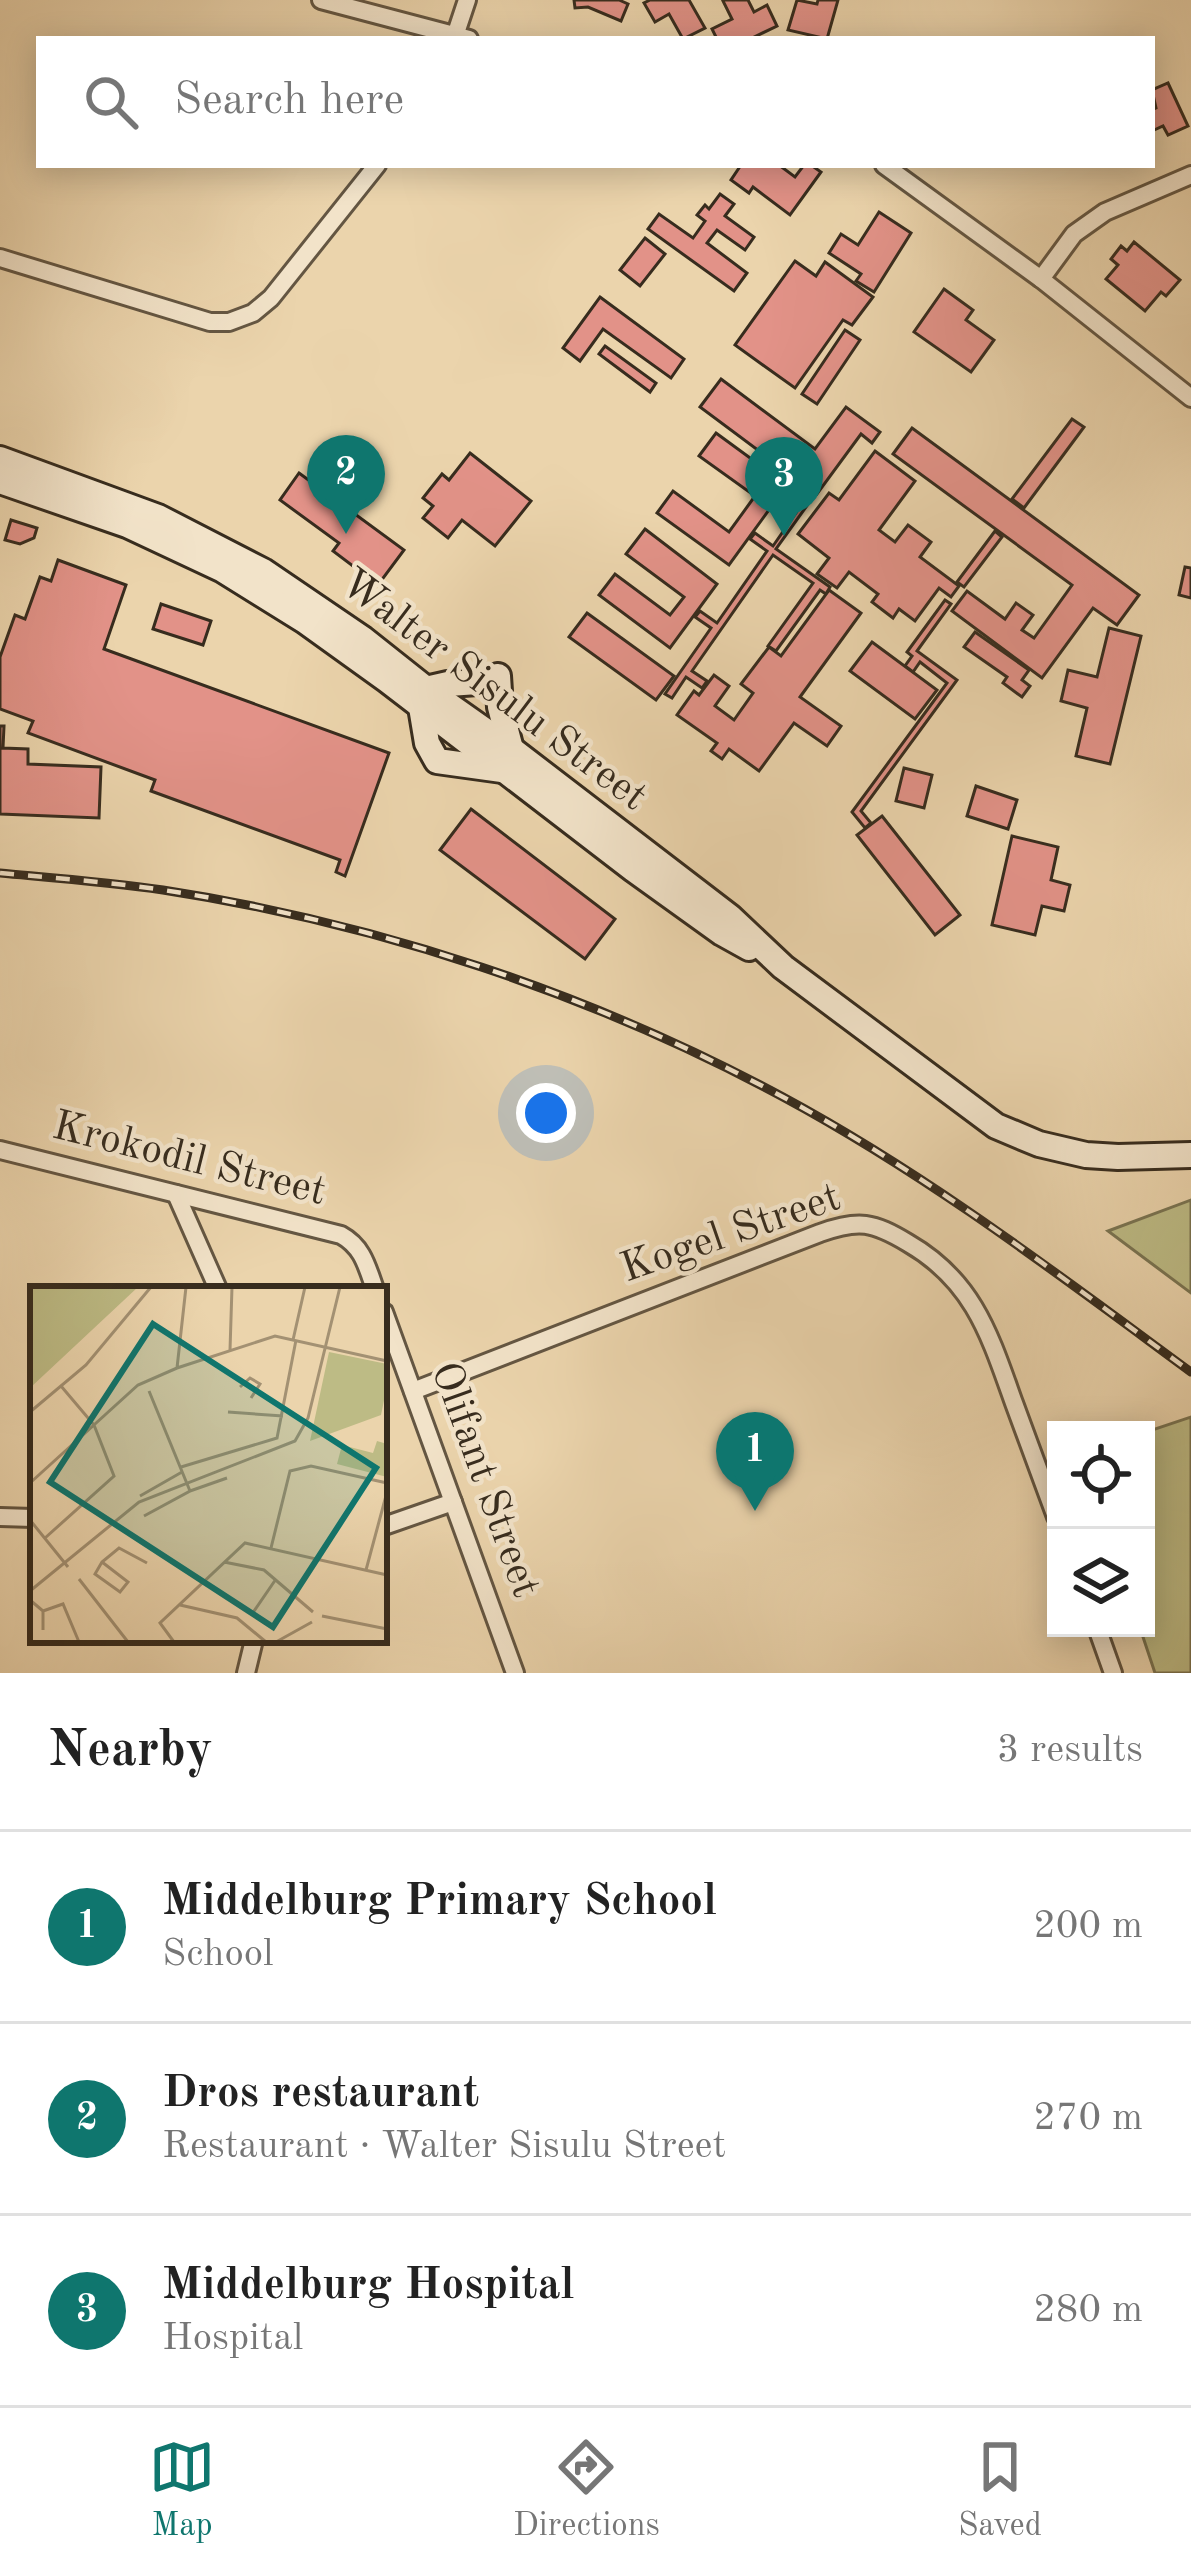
<!DOCTYPE html>
<meta charset="utf-8">
<style>
body{margin:0;font-family:"Old Standard TT",serif;background:#f2f2f2;color:#222}
.controls{position:absolute;right:36px;bottom:36px;display:grid;overflow:hidden;border-radius:0px;box-shadow:0 6px 30px #0003}
.controls button{width:108px;height:108px;display:grid;place-items:center;padding:0;border:0;border-bottom:3px solid #e0e0e0;background:#fff;color:#222;font:60px sans-serif}
.you{position:absolute;left:546px;top:1113px;width:42px;height:42px;margin:-30px;border:9px solid #fff;border-radius:50%;background:#1a73e8;box-shadow:0 0 0 18px #1a73e833}
.badge{display:grid;place-items:center;width:78px;height:78px;border-radius:50%;background:#0f766e;color:#fff;font-size:39px;font-weight:700}
.pin{position:absolute;translate:-50% -99px;filter:drop-shadow(0 3px 6px #0008)}
.pin::after{content:'';position:absolute;top:63px;width:42px;height:36px;background:inherit;clip-path:polygon(0 0,100% 0,50% 100%)}
.list{margin:0;padding:0;list-style:none}
h2{display:flex;justify-content:space-between;align-items:center;height:156px;margin:0;padding:0 48px;font-size:51px}
h2 small{font-size:39px;font-weight:400;color:#767676}
.list li{display:grid;grid-template-columns:78px 1fr auto;gap:36px;align-items:center;box-sizing:border-box;height:192px;padding:0 48px;border-top:3px solid #e0e0e0}
.list b{display:block;font-size:45px;white-space:nowrap}
.list p{margin:0;font-size:39px;white-space:nowrap;color:#767676}
.list em{font-size:39px;font-style:normal;color:#767676}
.icon{flex:none;width:66px;height:66px;fill:none;stroke:currentColor;stroke-width:2;stroke-linecap:round;stroke-linejoin:round}
.map{position:relative;flex:none;width:1191px;height:1673px;overflow:hidden}
.search{position:absolute;background:#fff;box-shadow:0 6px 30px #0003;left:36px;right:36px;top:36px;height:132px;display:flex;align-items:center;gap:30px;box-sizing:border-box;padding:0 42px;border-radius:0px;color:#767676;font-size:45px}
.sheet{height:732px;background:#fff}
nav{display:flex;justify-content:space-around;align-items:center;box-sizing:border-box;height:168px;border-top:3px solid #e0e0e0;background:#fff;font-size:33px;color:#767676}
nav a{display:grid;justify-items:center;gap:6px}
nav .on{color:#0f766e}
.map>svg:first-child{display:block}
.green{fill:#bdbb85;stroke:#7a7452;stroke-width:3}
.building{fill:#e29288;stroke:#372c1e;stroke-width:3}
.lines{fill:none;stroke-linecap:round;stroke-linejoin:round}
.street-casing{stroke:#645642;stroke-width:22}
.secondary-casing{stroke:#372c1e;stroke-width:30}
.street{stroke:#f2e3c9;stroke-width:16}
.secondary{stroke:#f2e3c9;stroke-width:24}
.rail-casing{stroke:#372c1e;stroke-width:9}
.rail{stroke:#f2e3c9;stroke-width:4.5;stroke-dasharray:14;stroke-linecap:butt}
.labels{text-anchor:middle;dominant-baseline:central;stroke-width:9;stroke-linejoin:round;paint-order:stroke}
.street-label{font-size:42px;fill:#372c1e;stroke:#f2e3c9}
.inset-road{fill:none;stroke:#a39173;stroke-width:3}
.view{fill:#0f766e;fill-opacity:0.15;stroke:#0f766e;stroke-width:6}
.inset-edge{fill:none;stroke:#372c1e;stroke-width:6}
</style>
<div class="map">
<svg width="1191" height="1673" viewBox="0 0 1191 1673">
<rect width="100%" height="100%" fill="#ebd4ac"/>
<filter id="stains"><feTurbulence type="fractalNoise" baseFrequency=".00167" numOctaves="4"/><feColorMatrix values="0 0 0 0 .2 0 0 0 0 .09 0 0 0 0 .02 0 0 0 .5 -.17"/></filter>
<radialGradient id="worn" r=".72"><stop offset=".6" stop-color="#630" stop-opacity="0"/><stop offset="1" stop-color="#630" stop-opacity=".3"/></radialGradient>
<g class="green">
<path d="M1191,1200V1293L1108,1231Z"/>
<path d="M1191,1417V1673H1155L1140,1628H1146V1432Z"/>
</g>
<g class="building">
<path d="M574,0H619L628,4L621,21L588,7L575,8Z"/>
<path d="M650,0H689L705,28L683,39L669,14L655,22L644,3Z"/>
<path d="M725,0H748L754,12L767,5L777,26L750,39H717L712,29L732,19L723,1Z"/>
<path d="M797,0L817,4L818,0H838L827,39L788,30Z"/>
<path d="M1168,83L1188,126L1168,135L1163,126L1152,131V110L1156,108L1152,90Z"/>
<path d="M741,165H779L795,177L804,165H811L821,172L790,215L753,187L749,193L731,180Z"/>
<path d="M720,194L734,204L725,216L754,237L745,250L717,230L707,243L747,273L734,291L648,229L659,214L693,238L705,221L697,215L705,205L709,209Z"/>
<path d="M879,212L911,233L874,292L856,281L861,274L829,253L841,234L858,245Z"/>
<path d="M645,238L665,254L640,286L620,270Z"/>
<path d="M1134,242L1180,280L1166,296L1161,292L1145,311L1106,279L1118,265L1111,259L1121,246L1127,251Z"/>
<path d="M795,261L816,276L825,262L873,297L852,325L843,320L795,388L735,345Z"/>
<path d="M944,289L973,310L966,320L994,340L971,372L914,332Z"/>
<path d="M600,297L684,359L671,378L603,329L580,361L563,348Z"/>
<path d="M845,330L860,340L817,404L802,394Z"/>
<path d="M605,346L656,383L650,392L599,354Z"/>
<path d="M721,379L815,449L846,407L880,432L872,443L861,434L817,494L700,407Z"/>
<path d="M1072,419L1084,427L1024,508L1012,499Z"/>
<path d="M912,428L1139,595L1117,625L1093,608L1042,678L952,611L967,591L1005,619L1016,603L1033,615L1022,630L1034,638L1072,585L893,454Z"/>
<path d="M716,433L787,485L729,565L657,513L673,491L729,532L755,496L699,456Z"/>
<path d="M875,451L915,481L879,530L895,542L908,525L931,542L920,557L959,586L951,597L939,588L915,621L899,609L893,618L872,602L878,594L849,572L837,588L817,574L829,558L798,534L829,493L839,500Z"/>
<path d="M470,453L531,501L495,546L462,520L448,538L423,518L433,506L423,498L442,474L449,480Z"/>
<path d="M299,473L404,550L378,585L333,551L339,543L280,500Z"/>
<path d="M807,497L811,500L776,549L830,587L826,594L820,590L776,651L768,646L813,583L773,555L692,671L707,681L702,688L686,677L672,698L665,694L711,628L695,617L700,611L717,623L767,551L750,539L755,533L773,546Z"/>
<path d="M11,520L37,528L34,538L20,544L5,540Z"/>
<path d="M645,529L717,584L670,648L599,595L615,574L670,615L684,597L626,554Z"/>
<path d="M995,531L1002,537L964,587L957,582Z"/>
<path d="M58,560L126,585L104,649L389,753L345,876L336,872L340,860L151,791L155,780L28,733L33,721L0,709V657L15,615L25,619L40,577L51,581Z"/>
<path d="M1185,567L1191,568V598L1179,595Z"/>
<path d="M829,590L861,613L800,697L841,726L827,746L794,723L759,771L729,749L722,759L711,751L717,743L677,715L694,691L699,695L714,675L729,686L715,706L734,720L753,693L741,684L769,647L781,656Z"/>
<path d="M945,600L951,604L917,651L957,680L861,811L871,823L865,828L852,812L947,683L920,662L913,672L905,666L912,656L907,652Z"/>
<path d="M161,604L211,621L203,645L153,629Z"/>
<path d="M587,613L674,676L656,700L569,637Z"/>
<path d="M1109,628L1141,636L1110,764L1076,756L1087,708L1061,701L1068,670L1097,677Z"/>
<path d="M975,632L1029,670L1022,680L1030,686L1022,697L1003,683L1007,677L964,647Z"/>
<path d="M872,642L937,690L915,719L850,671Z"/>
<path d="M0,726H4L3,748L28,749V764L101,767L99,818L0,814Z"/>
<path d="M904,768L932,775L924,808L896,801Z"/>
<path d="M976,786L1017,800L1008,829L967,816Z"/>
<path d="M471,809L615,919L585,959L440,850Z"/>
<path d="M882,816L960,915L935,935L857,835Z"/>
<path d="M1012,836L1058,847L1051,880L1070,885L1064,911L1042,906L1035,935L992,925Z"/>
</g>
<g class="lines">
<g class="street-casing">
<g id="street">
<path d="M321,0L469,39"/>
<path d="M454,39L467,0"/>
<path d="M884,165L1041,279L1191,398"/>
<path d="M0,258L210,322H229L253,313L271,298L377,165"/>
<path d="M1041,279L1074,234L1105,212L1191,175"/>
<path d="M0,1150L341,1235C363,1247 367,1267 375,1289"/>
<path d="M176,1194L218,1289"/>
<path d="M384,1312L515,1673"/>
<path d="M413,1391L820,1233C859,1219 873,1222 908,1243C974,1281 990,1336 1014,1403C1028,1441 1042,1479 1056,1517"/>
<path d="M0,1517L33,1518"/>
<path d="M384,1526L453,1502"/>
<path d="M1097,1628L1113,1673"/>
<path d="M246,1673L254,1640"/>
</g>
</g>
<g class="secondary-casing">
<g id="secondary">
<path d="M0,459L158,517L263,571L363,639L426,689L511,749L730,917L783,967L996,1126L1039,1144L1086,1155L1118,1157L1191,1155"/>
<path d="M0,481L127,525L223,570L305,621L387,680L633,869L722,933L749,948"/>
<path d="M498,676L500,707L511,749"/>
<path d="M426,689L448,684L493,681"/>
<path d="M421,707L427,743L437,761L502,770"/>
</g>
</g>
<use href="#street" class="street"/>
<use href="#secondary" class="secondary"/>
<g class="rail-casing">
<path id="rail" d="M0,873C55,878 109,882 163,890C378,923 592,994 783,1097C928,1175 1059,1275 1191,1372"/>
</g>
<use href="#rail" class="rail"/>
</g>
<g class="labels">
<g class="street-label">
<text transform="translate(493 691) rotate(37)">Walter Sisulu Street</text>
<text transform="translate(189 1160) rotate(14)">Krokodil Street</text>
<text transform="translate(731 1234) rotate(-19)">Kogel Street</text>
<text transform="translate(484 1480) rotate(70)">Olifant Street</text>
</g>
</g>
<g transform="translate(30 1286)">
<rect width="357" height="357" fill="#ebd4ac"/>
<path d="M0,1H108L0,102ZM299,66L357,78V100L351,129L280,155ZM347,155L357,158V191L307,178L312,159L343,167Z" fill="#bdbb85"/>
<path class="inset-road" d="M263,54L275,1M200,64L202,1M147,82L156,1M210,101L220,92L230,98L221,112M0,126L56,79L121,1M198,126L253,130M151,181L247,152L266,54M0,197L108,99L147,82L245,50L357,75M160,205L197,192M110,210L152,186M114,230L160,205L119,105M0,234L38,281M15,252L84,190L64,139L31,100M241,262L260,185L281,180L357,197M72,276L98,296L90,306L65,288L72,276L89,262L117,277M194,276L234,284L283,326M336,284L357,206M49,293L98,356M0,305L109,216L265,155L278,132L310,1M0,314L13,325V344M150,319L207,332L236,356M13,325L33,318L49,356M222,328L246,293M292,330L357,343M144,356L130,337L215,257L357,289M246,356L282,336"/>
<path class="view" d="M123,38L346,182L243,341L20,196Z"/>
<rect width="357" height="357" class="inset-edge"/>
</g>
<rect width="100%" height="100%" filter="url(#stains)"/>
<rect width="100%" height="100%" fill="url(#worn)"/>
</svg>
<div class="controls">
<button><svg class="icon" aria-label="locate" viewBox="0 0 24 24"><circle cx="12" cy="12" r="6"/><path d="M12 2v4M12 18v4M2 12h4M18 12h4"/></svg></button>
<button><svg class="icon" aria-label="layers" viewBox="0 0 24 24"><path d="M12 4l9 5-9 5-9-5zM3 14l9 5 9-5"/></svg></button>
</div>
<div class="you"></div>
<div class="pin badge" style="left:755px;top:1511px">1</div>
<div class="pin badge" style="left:346px;top:534px">2</div>
<div class="pin badge" style="left:784px;top:536px">3</div>
<div class="search"><svg class="icon" aria-label="search" viewBox="0 0 24 24"><circle cx="10" cy="10" r="6"/><path d="M15 15l6 6"/></svg>Search here</div>
</div>
<section class="sheet">
<h2>Nearby<small>3 results</small></h2>
<ul class="list">
<li><span class="badge">1</span><div><b>Middelburg Primary School</b><p>School</p></div><em>200 m</em></li>
<li><span class="badge">2</span><div><b>Dros restaurant</b><p>Restaurant · Walter Sisulu Street</p></div><em>270 m</em></li>
<li><span class="badge">3</span><div><b>Middelburg Hospital</b><p>Hospital</p></div><em>280 m</em></li>
</ul>
</section>
<nav>
<a class="on"><svg class="icon" aria-label="map" viewBox="0 0 24 24"><path d="M3 6l6-2 6 2 6-2v14l-6 2-6-2-6 2zM9 4v14M15 6v14"/></svg>Map</a>
<a><svg class="icon" aria-label="directions" viewBox="0 0 24 24"><path d="M12 3l9 9-9 9-9-9zM9 14v-3h6M13 9l2 2-2 2"/></svg>Directions</a>
<a><svg class="icon" aria-label="saved" viewBox="0 0 24 24"><path d="M7 4h10v16l-5-4-5 4z"/></svg>Saved</a>
</nav>
